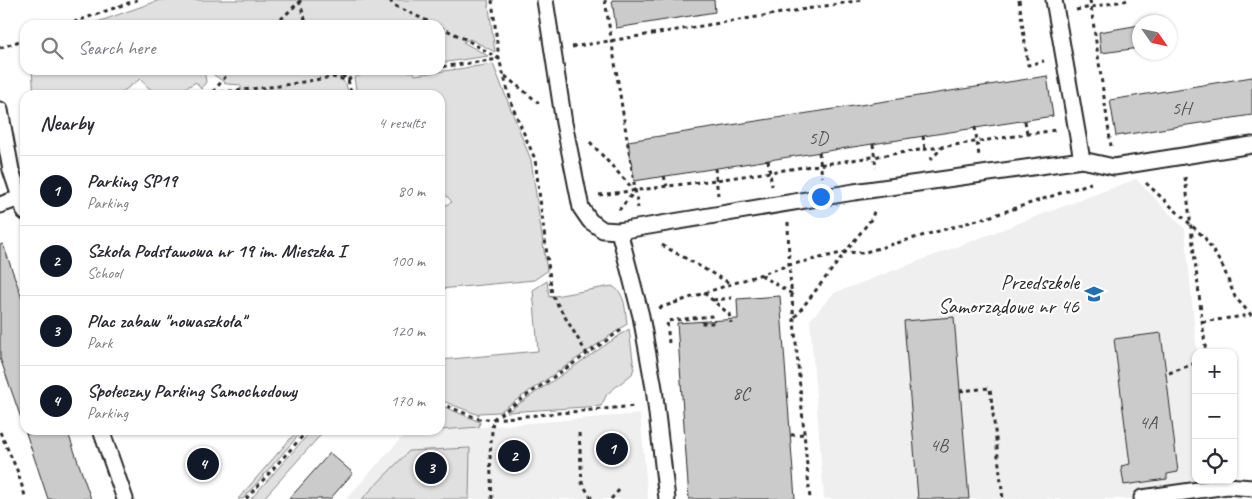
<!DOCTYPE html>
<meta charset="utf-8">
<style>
body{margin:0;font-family:Caveat,sans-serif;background:#f2f2f3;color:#2b2b33}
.controls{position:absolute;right:15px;bottom:15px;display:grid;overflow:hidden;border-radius:10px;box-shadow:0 1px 4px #0004}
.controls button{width:45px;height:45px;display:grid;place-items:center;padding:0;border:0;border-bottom:1px solid #e1e1e2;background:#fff;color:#2b2b33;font:25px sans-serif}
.compass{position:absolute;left:1132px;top:15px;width:45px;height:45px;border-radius:50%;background:#fff;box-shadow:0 1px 4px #0004;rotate:124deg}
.you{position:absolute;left:820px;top:196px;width:18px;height:18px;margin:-12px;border:4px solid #fff;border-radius:50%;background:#1a73e8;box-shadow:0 0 0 8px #1a73e833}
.badge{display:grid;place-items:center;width:32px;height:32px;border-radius:50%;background:#111827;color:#fff;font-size:16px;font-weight:700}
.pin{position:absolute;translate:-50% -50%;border:2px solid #fff;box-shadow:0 1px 5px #0006}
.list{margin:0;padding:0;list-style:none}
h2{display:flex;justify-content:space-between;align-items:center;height:65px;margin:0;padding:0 20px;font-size:21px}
h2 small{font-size:16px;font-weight:400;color:#7c7c81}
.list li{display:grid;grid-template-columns:32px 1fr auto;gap:15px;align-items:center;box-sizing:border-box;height:70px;padding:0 20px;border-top:1px solid #e1e1e2}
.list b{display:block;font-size:19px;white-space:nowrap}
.list p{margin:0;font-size:16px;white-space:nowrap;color:#7c7c81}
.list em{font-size:16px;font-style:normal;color:#7c7c81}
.icon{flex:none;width:28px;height:28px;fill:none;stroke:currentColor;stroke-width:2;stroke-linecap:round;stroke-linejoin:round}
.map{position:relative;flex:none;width:1252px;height:499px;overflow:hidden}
.search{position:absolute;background:#fff;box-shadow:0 1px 4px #0004;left:20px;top:20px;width:425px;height:55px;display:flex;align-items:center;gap:12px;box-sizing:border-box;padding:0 18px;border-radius:15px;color:#7c7c81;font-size:19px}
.panel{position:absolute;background:#fff;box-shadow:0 1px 4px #0004;left:20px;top:90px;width:425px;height:345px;border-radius:15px}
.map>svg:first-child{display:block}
.built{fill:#efefef}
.green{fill:#e0e0e0;stroke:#868686}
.building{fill:#cbcbcb;stroke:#2b2b2b}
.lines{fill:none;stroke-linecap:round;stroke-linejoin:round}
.lane-casing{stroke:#2b2b2b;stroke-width:19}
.path{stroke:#2b2b2b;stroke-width:3;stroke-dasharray:4 4;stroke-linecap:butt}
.lane{stroke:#fff;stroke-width:15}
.labels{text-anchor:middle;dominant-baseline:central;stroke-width:4.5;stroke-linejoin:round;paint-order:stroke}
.number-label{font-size:19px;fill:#535353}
.poi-label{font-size:21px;fill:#2b2b2b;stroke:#fff;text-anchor:end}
</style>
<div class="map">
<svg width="1252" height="499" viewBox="0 0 1252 499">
<rect width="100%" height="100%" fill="#fff"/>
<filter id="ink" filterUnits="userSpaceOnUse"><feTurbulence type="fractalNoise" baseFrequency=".02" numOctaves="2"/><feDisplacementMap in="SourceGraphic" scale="10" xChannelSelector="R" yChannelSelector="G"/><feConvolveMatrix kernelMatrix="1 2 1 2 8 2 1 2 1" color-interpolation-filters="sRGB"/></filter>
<g filter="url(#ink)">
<g class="built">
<path d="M1136,179L1185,229L1197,353L1196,480H1210L1212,499H824L810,320L834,293Z"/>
<path d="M640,414L648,499H346L406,433Z"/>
</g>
<g class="green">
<path d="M160,0H488L495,52L470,39L463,42L488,56L440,63V25H89Z"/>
<path d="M493,64L531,160L547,271L534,280L440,289V208L452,202L440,188V95H357L354,78L361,75L359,70H413L415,75Z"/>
<path d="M32,70H204L206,82L201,89L196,82C171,97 160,102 140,79L118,95H34Z"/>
<path d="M213,70H331L346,84L349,95H241V85L227,84L214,75Z"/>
<path d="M547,281L549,297L612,286C626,293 625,310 627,324L499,412L479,413V415L440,400V360L538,351L533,290Z"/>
<path d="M629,329L634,368L632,374L607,394L601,406L507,412Z"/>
<path d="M440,405L480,422L479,427L440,430Z"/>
<path d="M298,430H303L243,499H238Z"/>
<path d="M312,430H325L263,499H251Z"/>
<path d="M470,448L469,499H362L409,451Z"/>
</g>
<g class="building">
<path d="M612,0H714L715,12L616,28Z"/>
<path d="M1140,25V48L1101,53L1099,32Z"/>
<path d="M1047,76L1053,116L634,181L628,141Z"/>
<path d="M1252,77V115L1116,136L1110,100Z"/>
<path d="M3,244L25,307V420L22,421L0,358V245Z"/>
<path d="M780,296L795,499H689L677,323L738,319L737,299Z"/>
<path d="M954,317L969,499H918L904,321Z"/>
<path d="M1161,333L1178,472L1167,474V479L1124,485L1121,466L1130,464L1114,339Z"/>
<path d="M25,430H67L91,499H48Z"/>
<path d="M330,453L353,473L330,499H289Z"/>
</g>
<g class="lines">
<g class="lane-casing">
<g id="lane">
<path d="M545,0L564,123L581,208L590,221L603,230L619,231L854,192L1082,160L1054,0"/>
<path d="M0,110L11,170L25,212"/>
<path d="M1082,160L1114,167L1252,145"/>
<path d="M0,205L20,198"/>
<path d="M619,231L641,316L654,388L667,499"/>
<path d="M101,430L125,499"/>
<path d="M1142,498L1227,486L1252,488"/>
</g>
</g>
<g class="path">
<path d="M390,0L393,5L436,25"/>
<path d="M492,0L499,59L513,108L535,159L552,295L587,354"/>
<path d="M605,0L638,208"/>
<path d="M1019,0L1028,65L1044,61"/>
<path d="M1090,0L1111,146"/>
<path d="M299,1L307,25"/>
<path d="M1076,10L1129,0"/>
<path d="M66,25L137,0"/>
<path d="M275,25L301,0"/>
<path d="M440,27L467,40L499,59L440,67"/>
<path d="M572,47L862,0"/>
<path d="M0,48L25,39"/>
<path d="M336,70L348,80L352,95"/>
<path d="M505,76L539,103"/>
<path d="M213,92L231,70"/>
<path d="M213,93L279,86L332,77L348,80L359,70H417"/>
<path d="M1025,121L1027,134"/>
<path d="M975,127L979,156"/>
<path d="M923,136L925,149"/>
<path d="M590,142L635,191L619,210"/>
<path d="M873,144L876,168"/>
<path d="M819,152L822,177"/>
<path d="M768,160L772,186"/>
<path d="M930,160L943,147"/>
<path d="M715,168L718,195"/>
<path d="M664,176L667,186"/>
<path d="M1185,177L1206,353"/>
<path d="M1146,183L1205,238L1223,267L1235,297L1252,316"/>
<path d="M599,195L716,180L1056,130"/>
<path d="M440,196L445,202L440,205"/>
<path d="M788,222L789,265L810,499"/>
<path d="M662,245L731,284"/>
<path d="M761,275L792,294"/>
<path d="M704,293L729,314L731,323"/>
<path d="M713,300L732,298"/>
<path d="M659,308L789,265L846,252L862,253L995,215L1091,183"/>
<path d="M795,317L872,218L875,208"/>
<path d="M1202,322L1251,315"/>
<path d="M669,343L667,321L711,316L712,323H701"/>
<path d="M1169,373L1196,363"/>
<path d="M960,391L990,388L1003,499"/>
<path d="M440,403L479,419H493L636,406"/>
<path d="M0,432L17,470L26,499"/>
<path d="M579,433L582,483L592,499"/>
<path d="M791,435L804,434"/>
<path d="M246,499L308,430"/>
<path d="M492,499L490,455L493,419L623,329"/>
<path d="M611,499L621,488"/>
</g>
<use href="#lane" class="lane"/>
</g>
</g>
<defs>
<g id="school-bare" transform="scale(1.5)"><path d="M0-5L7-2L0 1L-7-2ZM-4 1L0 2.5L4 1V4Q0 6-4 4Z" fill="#1f6fb2" stroke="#fff" stroke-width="2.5" paint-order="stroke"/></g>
</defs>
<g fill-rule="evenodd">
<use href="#school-bare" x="1094" y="294"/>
</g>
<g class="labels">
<g class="number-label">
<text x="1181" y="108">5H</text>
<text x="818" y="138">5D</text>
<text x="741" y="393">8C</text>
<text x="1148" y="422">4A</text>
<text x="939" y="445">4B</text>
</g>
<g class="poi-label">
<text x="1079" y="282">Przedszkole<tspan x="1079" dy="24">Samorządowe nr 46</tspan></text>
</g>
</g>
</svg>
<div class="controls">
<button>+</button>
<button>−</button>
<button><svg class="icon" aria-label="locate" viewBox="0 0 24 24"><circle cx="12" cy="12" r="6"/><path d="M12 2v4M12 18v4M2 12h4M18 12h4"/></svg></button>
</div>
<svg class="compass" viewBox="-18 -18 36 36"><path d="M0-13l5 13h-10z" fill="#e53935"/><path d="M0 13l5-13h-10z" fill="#7c7c81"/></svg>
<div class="you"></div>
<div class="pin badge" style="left:612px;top:449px">1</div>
<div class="pin badge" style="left:514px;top:456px">2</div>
<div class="pin badge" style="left:431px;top:468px">3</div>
<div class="pin badge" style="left:203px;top:464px">4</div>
<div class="search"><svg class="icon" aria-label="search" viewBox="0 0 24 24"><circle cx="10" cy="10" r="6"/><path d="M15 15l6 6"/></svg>Search here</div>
<section class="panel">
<h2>Nearby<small>4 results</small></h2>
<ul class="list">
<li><span class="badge">1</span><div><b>Parking SP19</b><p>Parking</p></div><em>80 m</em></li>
<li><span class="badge">2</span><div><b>Szkoła Podstawowa nr 19 im. Mieszka I</b><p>School</p></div><em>100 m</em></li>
<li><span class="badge">3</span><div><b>Plac zabaw &quot;nowaszkoła&quot;</b><p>Park</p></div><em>120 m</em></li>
<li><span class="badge">4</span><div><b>Społeczny Parking Samochodowy</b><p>Parking</p></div><em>170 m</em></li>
</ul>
</section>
</div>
